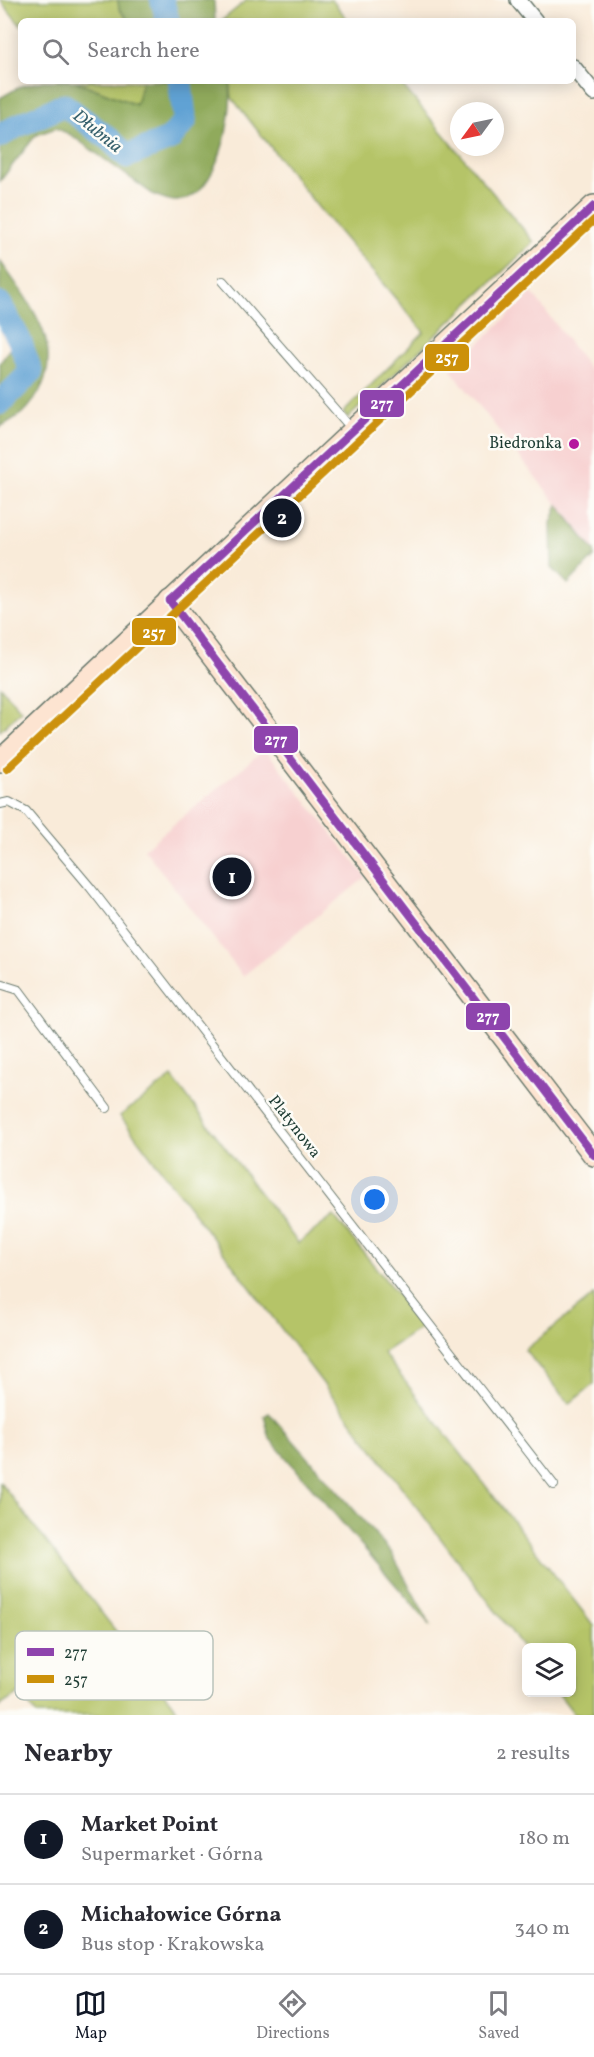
<!DOCTYPE html>
<meta charset="utf-8">
<style>
body{margin:0;font-family:Vollkorn,serif;background:#f7f7f7;color:#2b2b33}
.controls{position:absolute;right:18px;bottom:18px;display:grid;overflow:hidden;border-radius:9px;box-shadow:0 3px 15px #0003}
.controls button{width:54px;height:54px;display:grid;place-items:center;padding:0;border:0;border-bottom:2px solid #e1e1e2;background:#fff;color:#2b2b33;font:30px sans-serif}
.compass{position:absolute;left:450px;top:102px;width:54px;height:54px;border-radius:50%;background:#fff;box-shadow:0 3px 15px #0003;rotate:237deg}
.you{position:absolute;left:375px;top:1200px;width:21px;height:21px;margin:-15px;border:4px solid #fff;border-radius:50%;background:#1a73e8;box-shadow:0 0 0 9px #1a73e833}
.badge{display:grid;place-items:center;width:39px;height:39px;border-radius:50%;background:#111827;color:#fff;font-size:20px;font-weight:700}
.pin{position:absolute;translate:-50% -50%;border:3px solid #fff;box-shadow:0 2px 6px #0006}
.list{margin:0;padding:0;list-style:none}
h2{display:flex;justify-content:space-between;align-items:center;height:78px;margin:0;padding:0 24px;font-size:26px}
h2 small{font-size:20px;font-weight:400;color:#7c7c81}
.list li{display:grid;grid-template-columns:39px 1fr auto;gap:18px;align-items:center;box-sizing:border-box;height:90px;padding:0 24px;border-top:2px solid #e1e1e2}
.list b{display:block;font-size:22px;white-space:nowrap}
.list p{margin:0;font-size:20px;white-space:nowrap;color:#7c7c81}
.list em{font-size:20px;font-style:normal;color:#7c7c81}
.icon{flex:none;width:33px;height:33px;fill:none;stroke:currentColor;stroke-width:2;stroke-linecap:round;stroke-linejoin:round}
.map{position:relative;flex:none;width:594px;height:1715px;overflow:hidden}
.search{position:absolute;background:#fff;box-shadow:0 3px 15px #0003;left:18px;right:18px;top:18px;height:66px;display:flex;align-items:center;gap:15px;box-sizing:border-box;padding:0 21px;border-radius:9px;color:#7c7c81;font-size:22px}
.sheet{height:258px;background:#fff}
nav{display:flex;justify-content:space-around;align-items:center;box-sizing:border-box;height:84px;border-top:2px solid #e1e1e2;background:#fff;font-size:16px;color:#7c7c81}
nav a{display:grid;justify-items:center;gap:3px}
nav .on{color:#111827}
.map>svg:first-child{display:block}
.built{fill:#f7d0d0}
.green{fill:#b5c467;stroke:#6a804e;stroke-width:1.5}
.forest{fill:#90aa5c;stroke:#587448;stroke-width:1.5}
.lines{fill:none;stroke-linecap:round;stroke-linejoin:round}
.river{stroke:#60a2d4;stroke-width:24}
.lane-casing{stroke:#6b7a6e;stroke-width:10}
.street-casing{stroke:#6b7a6e;stroke-width:18}
.secondary-casing{stroke:#6b7a6e;stroke-width:24}
.lane{stroke:#fff;stroke-width:8}
.street{stroke:#fff;stroke-width:15}
.secondary{stroke:#fde4d1;stroke-width:21}
.bus-1-casing{stroke:#fdfcf7;stroke-width:12}
.bus-2-casing{stroke:#fdfcf7;stroke-width:12}
.bus-1{stroke:#8e44ad;stroke-width:8}
.bus-2{stroke:#cc910a;stroke-width:8}
.poi-dot{fill:#b5179e;stroke:#fdfcf7;stroke-width:2}
.labels{text-anchor:middle;dominant-baseline:central;stroke-width:5;stroke-linejoin:round;paint-order:stroke}
.poi-label{font-size:16px;fill:#1f3d34;stroke:#fdfcf7;text-anchor:end}
.street-label{font-size:16px;fill:#1f3d34;stroke:#fdfcf7}
.water-label{font-size:18px;font-style:italic;fill:#36606c;stroke:#fdfcf7}
.key{fill:#fdfcf7;stroke:#bac3bc;stroke-width:1.5}
.key-label{font-size:16px;fill:#1f3d34}
.line-badge{stroke:#fdfcf7;stroke-width:2}
.badge-label{font-size:16px;text-anchor:middle;font-weight:bold;fill:#fff}
</style>
<div class="map">
<svg width="594" height="1715" viewBox="0 0 594 1715">
<rect width="100%" height="100%" fill="#fdfcf7"/>
<filter id="ink" filterUnits="userSpaceOnUse"><feTurbulence type="fractalNoise" baseFrequency=".0167" numOctaves="2"/><feDisplacementMap in="SourceGraphic" scale="12" xChannelSelector="R" yChannelSelector="G"/><feConvolveMatrix kernelMatrix="1 2 1 2 8 2 1 2 1" color-interpolation-filters="sRGB"/></filter>
<filter id="wash" filterUnits="userSpaceOnUse"><feTurbulence type="fractalNoise" baseFrequency=".008" numOctaves="4" result="noise"/><feDisplacementMap in="SourceGraphic" scale="24" xChannelSelector="R" yChannelSelector="G"/><feGaussianBlur stdDeviation="1.35" result="paint"/><feColorMatrix in="noise" values="0 0 0 0 0 0 0 0 0 0 0 0 0 0 0 0 0 1.4 0 .05"/><feComposite in="paint" operator="in"/></filter>
<g filter="url(#wash)">
<rect width="100%" height="100%" fill="#f9ebd9"/>
<g class="built">
<path d="M532,293L594,375V551L451,370Z"/>
<path d="M265,749L366,877L243,976L144,849Z"/>
</g>
<g class="green">
<path d="M0,0H118L119,9L129,21H21V26Z"/>
<path d="M247,0H332L349,21H221Z"/>
<path d="M75,81H142L137,105Z"/>
<path d="M230,81H399L534,242L348,418L343,413L424,332L317,206L232,98Z"/>
<path d="M0,686L21,711L0,731Z"/>
<path d="M172,1077L298,1243L334,1216L423,1326L383,1353L594,1626V1715H575L558,1693L572,1692V1648H526V1651L120,1116Z"/>
<path d="M594,1295V1384L569,1404L525,1350Z"/>
<path d="M0,1482L181,1715H37L20,1693L0,1706Z"/>
</g>
<g class="forest">
<path d="M118,0H214L215,21H129L119,9Z"/>
<path d="M43,81H75L136,105L142,81H230C234,113 219,198 177,201C170,202 161,197 154,195L71,135L56,128L36,135L0,181V98L21,86Z"/>
<path d="M0,261C33,308 74,355 27,409C20,416 8,422 0,427V363L13,345L0,323Z"/>
<path d="M558,505L594,551V557L568,584L552,568L551,523Z"/>
<path d="M269,1413L391,1552L431,1626L270,1439L264,1416Z"/>
</g>
<g class="lines">
<g class="river">
<path d="M162,0L168,21"/>
<path d="M0,136L17,126L64,105L108,138L127,156L170,139L185,121L180,81"/>
<path d="M0,304L19,339L31,372L0,403"/>
</g>
</g>
</g>
<g filter="url(#ink)">
<g class="lines">
<g class="lane-casing">
<g id="lane">
<path d="M223,281L352,429"/>
<path d="M0,804L9,802L26,811L90,887L554,1485"/>
<path d="M0,984L19,990L107,1108"/>
</g>
</g>
<g class="street-casing">
<g id="street">
<path d="M518,0L535,21"/>
<path d="M573,67L594,93"/>
</g>
</g>
<g class="secondary-casing">
<g id="secondary">
<path d="M170,601L594,1155"/>
<path d="M0,761L594,206"/>
</g>
</g>
<use href="#lane" class="lane"/>
<use href="#street" class="street"/>
<use href="#secondary" class="secondary"/>
<g class="bus-1-casing">
<g id="bus-1">
<path d="M170,601L594,1155"/>
<path d="M170,601L594,206"/>
</g>
</g>
<g class="bus-2-casing">
<path id="bus-2" d="M7,769L594,220"/>
</g>
<use href="#bus-1" class="bus-1"/>
<use href="#bus-2" class="bus-2"/>
</g>
</g>
<circle class="poi-dot" cx="574" cy="444" r="6"/>
<g class="labels">
<g class="poi-label">
<text x="562" y="444">Biedronka</text>
</g>
<g class="street-label">
<text transform="translate(294 1127) rotate(52)">Platynowa</text>
</g>
<g class="water-label">
<text transform="translate(97 132) rotate(39)">Dłubnia</text>
</g>
</g>
<rect x="15" y="1631" width="198" height="69" rx="9" class="key"/>
<rect x="27" y="1648" width="27" height="8" fill="#8e44ad"/>
<rect x="27" y="1675" width="27" height="8" fill="#cc910a"/>
<g class="key-label">
<text x="64" y="1658">277</text>
<text x="64" y="1685">257</text>
</g>
<g class="line-badge">
<rect x="424" y="343" width="46" height="29" rx="6" fill="#cc910a"/>
<rect x="359" y="389" width="46" height="29" rx="6" fill="#8e44ad"/>
<rect x="131" y="617" width="46" height="29" rx="6" fill="#cc910a"/>
<rect x="253" y="725" width="46" height="29" rx="6" fill="#8e44ad"/>
<rect x="465" y="1002" width="46" height="29" rx="6" fill="#8e44ad"/>
</g>
<g class="badge-label">
<text x="447" y="363">257</text>
<text x="382" y="409">277</text>
<text x="154" y="638">257</text>
<text x="276" y="745">277</text>
<text x="488" y="1022">277</text>
</g>
</svg>
<div class="controls">
<button><svg class="icon" aria-label="layers" viewBox="0 0 24 24"><path d="M12 4l9 5-9 5-9-5zM3 14l9 5 9-5"/></svg></button>
</div>
<svg class="compass" viewBox="-18 -18 36 36"><path d="M0-13l5 13h-10z" fill="#e53935"/><path d="M0 13l5-13h-10z" fill="#7c7c81"/></svg>
<div class="you"></div>
<div class="pin badge" style="left:232px;top:877px">1</div>
<div class="pin badge" style="left:282px;top:518px">2</div>
<div class="search"><svg class="icon" aria-label="search" viewBox="0 0 24 24"><circle cx="10" cy="10" r="6"/><path d="M15 15l6 6"/></svg>Search here</div>
</div>
<section class="sheet">
<h2>Nearby<small>2 results</small></h2>
<ul class="list">
<li><span class="badge">1</span><div><b>Market Point</b><p>Supermarket · Górna</p></div><em>180 m</em></li>
<li><span class="badge">2</span><div><b>Michałowice Górna</b><p>Bus stop · Krakowska</p></div><em>340 m</em></li>
</ul>
</section>
<nav>
<a class="on"><svg class="icon" aria-label="map" viewBox="0 0 24 24"><path d="M3 6l6-2 6 2 6-2v14l-6 2-6-2-6 2zM9 4v14M15 6v14"/></svg>Map</a>
<a><svg class="icon" aria-label="directions" viewBox="0 0 24 24"><path d="M12 3l9 9-9 9-9-9zM9 14v-3h6M13 9l2 2-2 2"/></svg>Directions</a>
<a><svg class="icon" aria-label="saved" viewBox="0 0 24 24"><path d="M7 4h10v16l-5-4-5 4z"/></svg>Saved</a>
</nav>
